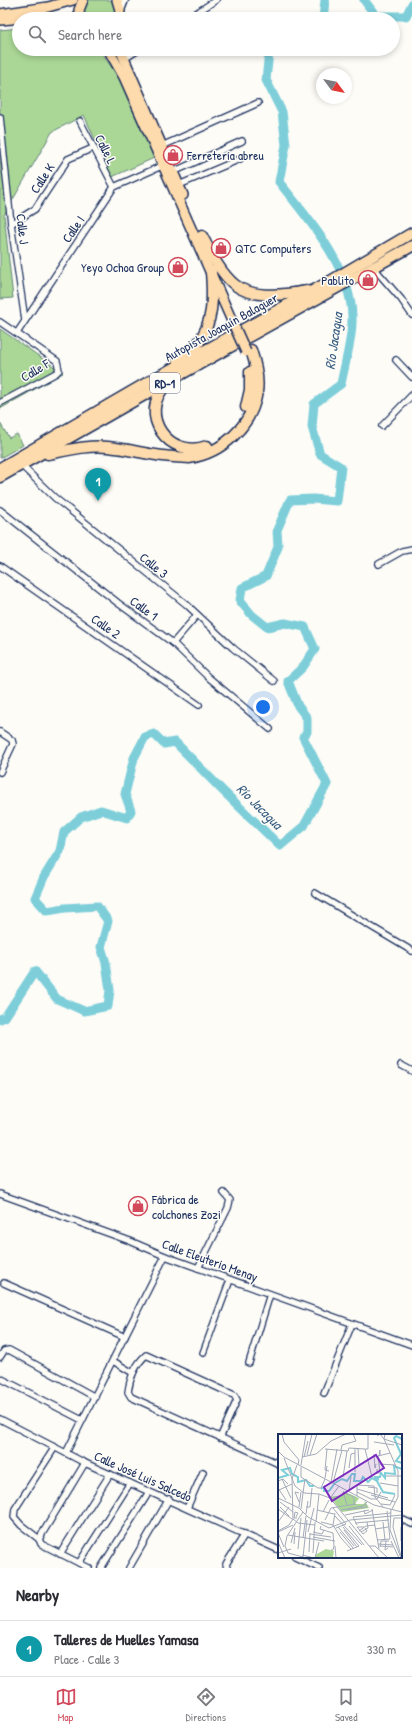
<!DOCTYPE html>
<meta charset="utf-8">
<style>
body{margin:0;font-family:"Patrick Hand",sans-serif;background:#f2f2f3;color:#2b2b33}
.compass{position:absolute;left:316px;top:68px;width:36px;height:36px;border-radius:50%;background:#fff;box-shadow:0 2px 6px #0003;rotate:122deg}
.you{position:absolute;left:263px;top:707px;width:14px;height:14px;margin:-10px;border:3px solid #fff;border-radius:50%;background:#1a73e8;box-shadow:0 0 0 6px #1a73e833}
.badge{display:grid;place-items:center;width:26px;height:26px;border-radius:50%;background:#d1495b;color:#fff;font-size:13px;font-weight:700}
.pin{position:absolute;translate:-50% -33px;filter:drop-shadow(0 1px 2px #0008)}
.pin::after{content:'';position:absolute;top:21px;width:14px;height:12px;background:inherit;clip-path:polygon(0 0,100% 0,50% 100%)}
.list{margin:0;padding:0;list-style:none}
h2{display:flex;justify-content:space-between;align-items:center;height:52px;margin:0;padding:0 16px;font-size:17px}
h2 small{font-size:13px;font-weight:400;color:#7c7c81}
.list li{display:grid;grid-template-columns:26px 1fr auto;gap:12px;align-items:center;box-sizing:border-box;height:56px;padding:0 16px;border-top:1px solid #e1e1e2}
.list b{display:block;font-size:15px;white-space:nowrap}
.list p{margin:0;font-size:13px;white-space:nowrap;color:#7c7c81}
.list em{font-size:13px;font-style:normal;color:#7c7c81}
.icon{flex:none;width:22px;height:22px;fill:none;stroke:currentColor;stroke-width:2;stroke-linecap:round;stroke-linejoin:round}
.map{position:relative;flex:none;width:412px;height:1568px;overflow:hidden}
.search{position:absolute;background:#fff;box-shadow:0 2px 6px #0003;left:12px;right:12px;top:12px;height:44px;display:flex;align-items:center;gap:10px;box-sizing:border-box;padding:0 14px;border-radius:22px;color:#7c7c81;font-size:15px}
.sheet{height:108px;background:#fff}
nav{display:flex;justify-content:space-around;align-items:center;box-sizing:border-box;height:56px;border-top:1px solid #e1e1e2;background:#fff;font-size:11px;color:#7c7c81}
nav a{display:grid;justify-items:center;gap:2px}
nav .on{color:#d1495b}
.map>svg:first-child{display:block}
.green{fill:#aad796;stroke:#62837a}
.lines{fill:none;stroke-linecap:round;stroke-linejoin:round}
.river{stroke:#7eced9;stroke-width:9}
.street-casing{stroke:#1b2f5e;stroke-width:8}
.secondary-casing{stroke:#1b2f5e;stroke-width:11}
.primary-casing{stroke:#1b2f5e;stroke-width:12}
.highway-casing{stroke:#1b2f5e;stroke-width:13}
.street{stroke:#fdfcf7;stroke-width:5.5}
.secondary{stroke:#fdfcf7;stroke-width:8}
.primary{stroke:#fedbac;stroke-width:9}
.highway{stroke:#fedbac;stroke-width:10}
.primary-bridge-casing{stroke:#1b2f5e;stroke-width:12;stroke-linecap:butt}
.primary-bridge{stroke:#fedbac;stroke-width:9}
.labels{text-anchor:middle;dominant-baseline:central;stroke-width:3;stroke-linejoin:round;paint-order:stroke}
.shield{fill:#fdfcf7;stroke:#5f6c8c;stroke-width:1}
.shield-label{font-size:12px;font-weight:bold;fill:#1b2f5e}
.street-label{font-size:13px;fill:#1b2f5e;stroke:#fdfcf7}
.poi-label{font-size:13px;fill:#1b2f5e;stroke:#fdfcf7;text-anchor:start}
.water-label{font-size:14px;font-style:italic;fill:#395f83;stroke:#fdfcf7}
.inset-river{fill:none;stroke:#7eced9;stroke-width:2}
.inset-road{fill:none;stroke:#a3aaba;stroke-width:1}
.view{fill:#7b2cbf;fill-opacity:0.15;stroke:#7b2cbf;stroke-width:2}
.inset-edge{fill:none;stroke:#1b2f5e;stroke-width:2}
</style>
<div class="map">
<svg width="412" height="1568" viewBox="0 0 412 1568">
<rect width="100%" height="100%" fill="#fdfcf7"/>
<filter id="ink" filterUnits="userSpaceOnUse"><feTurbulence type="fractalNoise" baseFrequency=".025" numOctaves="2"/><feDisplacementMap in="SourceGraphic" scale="8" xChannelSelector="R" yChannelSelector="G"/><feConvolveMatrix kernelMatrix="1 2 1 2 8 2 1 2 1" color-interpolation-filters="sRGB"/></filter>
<g filter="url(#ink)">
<g class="green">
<path d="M87,0H113L116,6L115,19H84L82,8Z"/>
<path d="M19,28V49H99L119,78L154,158L112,177L84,115L52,132L4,215L13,298L0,299V30Z"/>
<path d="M0,329L63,373L0,409Z"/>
<path d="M0,423L9,438L17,434L23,445L0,458Z"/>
</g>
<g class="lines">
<g class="river">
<path d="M364,0L376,16H406L412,4"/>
<path d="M323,19L325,0"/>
<path d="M0,1019L5,1017L35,971L57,999L84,1011L108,1006L110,990L106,963L101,947L108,921L97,906L65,908L47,911L35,898L44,877L60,851L64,832L81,817L101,810L127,818L131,811L125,794L134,758L145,737L154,734L164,744L175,742L222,790L280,846L304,826L327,784L303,737L307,732V718L298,706L288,681L303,667L315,649L305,627L285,623L267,627L252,615L240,601L242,588L266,576L278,547L277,530L290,500L313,499L337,501L341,467L320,454L312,427L314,404L341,384C345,363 353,337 352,316C351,268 308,218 279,182L286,145L282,112L266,80L269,52L299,49"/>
</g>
<g class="street-casing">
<g id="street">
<path d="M187,19L216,0"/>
<path d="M124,59L140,49"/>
<path d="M0,117L11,224L25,320"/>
<path d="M80,121L114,187"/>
<path d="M162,146L258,103"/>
<path d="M173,172L242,141"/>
<path d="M179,185L240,159"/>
<path d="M11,224L35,209L68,159L93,148"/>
<path d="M374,268L401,299L412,315"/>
<path d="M0,322L57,361L59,370L56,373L0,403"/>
<path d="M17,333L114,187L166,164"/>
<path d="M396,360L412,377"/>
<path d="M382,426L412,395"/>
<path d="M21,465L55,498L186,604L233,648L274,681"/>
<path d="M0,510L118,603L173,643L208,677L270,729"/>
<path d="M379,564L402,551L412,549"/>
<path d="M0,566L199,705"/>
<path d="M173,643L197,615"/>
<path d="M0,732L12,740L13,744L0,772"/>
<path d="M315,893L412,951"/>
<path d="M401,1065L412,1071"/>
<path d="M0,1194L130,1241L165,1256L412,1345"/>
<path d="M198,1268L228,1208L230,1200L224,1193"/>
<path d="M4,1283L125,1337"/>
<path d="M203,1353L230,1280"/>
<path d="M0,1357L4,1351L9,1350L95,1397"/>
<path d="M113,1361L133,1373"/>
<path d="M249,1363L270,1294"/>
<path d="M0,1378L82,1420"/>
<path d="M324,1393L352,1324"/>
<path d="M0,1419L85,1463L279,1550"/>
<path d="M220,1438L237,1400L234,1395L146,1355C136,1364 130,1378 128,1392L131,1397L279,1464"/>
<path d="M55,1447L15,1509L14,1517L21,1525L39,1539L41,1544L89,1568"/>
<path d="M66,1453L165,1256"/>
<path d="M187,1508L203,1472"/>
<path d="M401,1519L412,1524"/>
<path d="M39,1539L85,1463"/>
<path d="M60,1554L110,1474"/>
<path d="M295,1557L319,1568"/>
<path d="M79,1563L130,1483"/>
<path d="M101,1568L149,1492"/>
<path d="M129,1568L169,1499"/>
<path d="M227,1568L226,1564L245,1534"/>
</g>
</g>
<g class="secondary-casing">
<path id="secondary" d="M120,10L124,0"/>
</g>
<g class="primary-casing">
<g id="primary">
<path d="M117,0L120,10L119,19"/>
<path d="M0,14L48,7L73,0"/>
<path d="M80,19L79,10L83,0"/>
<path d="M0,20L24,18L52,19"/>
<path d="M108,49L124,77L232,321"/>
<path d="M120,49L183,195"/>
</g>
</g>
<g class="highway-casing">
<g id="highway">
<path d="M202,236C211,253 220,273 235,285C253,299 286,295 307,291"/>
<path d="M177,360C183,356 192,351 197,345C214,322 213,297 211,271"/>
<path d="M166,385C137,415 169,460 207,446"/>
<path d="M246,407L250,390V372"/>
<path d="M48,454C68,450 87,445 108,447C130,449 152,456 174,457C179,457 185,458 189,458C223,453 252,425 257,392C259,379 255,362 251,350"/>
<path d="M0,468L148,382L327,283L412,233"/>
<path d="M0,477L169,381L412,246"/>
</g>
</g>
<use href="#street" class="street"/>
<use href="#secondary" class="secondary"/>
<use href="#primary" class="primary"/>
<use href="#highway" class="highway"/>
<g class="primary-bridge-casing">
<path id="primary-bridge" d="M232,321L246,352"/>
</g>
<use href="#primary-bridge" class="primary-bridge"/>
</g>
</g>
<defs>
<g id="shop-ring" transform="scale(1)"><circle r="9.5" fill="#fdfcf7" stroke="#d1495b" stroke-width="1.5"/><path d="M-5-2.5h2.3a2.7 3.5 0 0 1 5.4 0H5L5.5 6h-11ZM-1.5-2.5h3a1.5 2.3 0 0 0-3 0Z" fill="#d1495b"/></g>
</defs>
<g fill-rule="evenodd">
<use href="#shop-ring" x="173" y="155"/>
<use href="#shop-ring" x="221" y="248"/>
<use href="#shop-ring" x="178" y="267"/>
<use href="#shop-ring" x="368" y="280"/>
<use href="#shop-ring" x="138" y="1206"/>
</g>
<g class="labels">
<rect class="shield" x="150" y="373" width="30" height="20" rx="3"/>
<g class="shield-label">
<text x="165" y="383">RD-1</text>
</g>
<g class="street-label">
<text transform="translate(106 149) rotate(63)">Calle L</text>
<text transform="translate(42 178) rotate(-57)">Calle K</text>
<text transform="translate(23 229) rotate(83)">Calle J</text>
<text transform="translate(73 229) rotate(-56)">Calle I</text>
<text transform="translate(221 327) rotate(-29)">Autopista Joaquín Balaguer</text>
<text transform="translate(35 370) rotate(-31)">Calle F</text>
<text transform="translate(154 565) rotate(39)">Calle 3</text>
<text transform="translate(144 608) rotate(36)">Calle 1</text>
<text transform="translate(106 626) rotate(35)">Calle 2</text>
<text transform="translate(210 1260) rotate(20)">Calle Eleuterio Menay</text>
<text transform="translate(143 1476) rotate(24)">Calle José Luis Salcedo</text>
</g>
<g class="poi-label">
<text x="187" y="155">Ferretería abreu</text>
<text x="235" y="248">QTC Computers</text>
<text x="164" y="267" text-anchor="end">Yeyo Ochoa Group</text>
<text x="354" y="280" text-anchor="end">Pablito</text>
<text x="152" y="1199">Fábrica de<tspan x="152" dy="15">colchones Zozi</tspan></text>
</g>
<g class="water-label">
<text transform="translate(333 341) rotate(-82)">Río Jacagua</text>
<text transform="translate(260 806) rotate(45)">Río Jacagua</text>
</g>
</g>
<g transform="translate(278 1434)">
<rect width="124" height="124" fill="#fdfcf7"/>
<path d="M65,57L81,64L77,70H86L87,67L91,74L64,78L52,63L65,61ZM48,115L56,117L55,123L37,124V121Z" fill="#aad796"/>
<path class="inset-river" d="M123,20L116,4L118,2L124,5M123,20L118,27L124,29M0,44L10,41L4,36L12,34L14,40L20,43V48L28,46L32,52H36M99,47L105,58L117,60M43,55L46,53V57H51L57,49L64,45L69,47L74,40H77L76,47H83L85,43L90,48L94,44L99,47L100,45L96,43H102L103,39L107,44V39L117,40L116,32L124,35"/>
<path class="inset-road" d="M4,0L6,8L21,26L20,31M107,0L106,5L124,11M99,2L102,0L106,5L120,37V63L114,75M96,8L116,11M77,14V38M80,14L81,32M47,15L70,17L71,14L87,15M49,15L47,36L51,37M87,15L94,43M87,15H90V0M63,16L64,11L78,7L75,0M0,17L6,23L96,71L124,78M96,20L97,34L98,30M29,21L34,0M32,21L39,0M101,22L102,16V22M24,23L38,20L53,7L68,0M26,23L30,7M6,24L17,52L26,59L41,60M101,30L117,31M23,31L28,0M23,33V43L40,54H43L47,45M71,34L73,20L77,19M99,35V39H102L100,22L112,19M108,42H124M65,43L69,17M47,44L49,32M4,45L13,64M0,47L5,45L10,50M53,48L59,15M55,49L64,16M102,49L120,52M90,53L99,54V59M0,54L8,66M79,55L110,64M1,56L14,50M71,57L73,43M65,58L76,63V71M65,58L69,71M79,58L93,65H99L103,58M21,59L17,58L21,68M25,59L27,45M93,61L117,68M79,62V51L96,52L97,63L105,73M53,63L61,52M0,64L21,74M52,64L101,124M2,68L15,78M103,70L112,71L117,61M2,73L11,82M21,73L23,58M28,73H32L34,54M21,74L30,83L51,94L72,86L124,81M55,74L68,90L58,94M0,75L14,85M23,75L25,59M94,75L101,115M113,75L112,96L123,124M39,76L56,80M63,76L85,72L89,68M68,76L89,73L87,70M86,76L87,80L95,76M25,78L9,102L7,112L10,119L25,123M45,78L51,66M57,79L55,91L63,104M28,80L30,67M67,81L91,76M57,82L84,111M18,83L20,79L17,78L16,84H19M15,85L20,89L37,91M47,86L53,74L78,70M0,88L11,73M38,88L41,60L52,64M43,88L55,91M105,88L107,106M77,89L111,86M79,91L75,83L113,79M43,92L42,95L55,99L56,112L55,116H53M71,92L86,111M60,93L76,112M65,93L81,112M86,93H79L85,100L89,97L87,94M115,93L123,122M115,93L116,84H123M123,93V107M97,95L110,93M66,96L79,113M0,97L11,91L15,85L14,45L19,31M81,97L88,92L97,91M0,98L15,91M30,98L36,74M35,98L44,100L46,96M62,98L75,114M83,98L90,94L89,88M0,99L6,113M32,100L53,103M10,101L46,107M35,103L57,107M25,104L28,82M63,104L73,115M99,106L112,105L109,77M108,107L107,116L110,114M113,107L121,124M0,108L7,124M13,109L17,94M16,110L17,98M100,110L115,111M57,112L58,124M91,112H97L110,124M102,112L115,113M102,113L103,107H111M20,115L23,84M69,117L81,112M31,118L32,99M0,119L13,115M35,119L37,88M24,121L36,124M25,123L29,86M37,124L41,108"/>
<path class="view" d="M98,21L106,34L54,67L46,53Z"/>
<rect width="124" height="124" class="inset-edge"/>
</g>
</svg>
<svg class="compass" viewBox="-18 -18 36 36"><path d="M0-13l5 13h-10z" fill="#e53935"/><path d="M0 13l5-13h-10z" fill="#7c7c81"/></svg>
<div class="you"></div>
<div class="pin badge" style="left:98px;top:501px;background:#0f9aa8">1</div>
<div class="search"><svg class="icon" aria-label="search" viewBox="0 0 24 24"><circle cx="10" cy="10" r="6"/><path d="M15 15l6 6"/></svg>Search here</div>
</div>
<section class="sheet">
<h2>Nearby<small></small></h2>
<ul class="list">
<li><span class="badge" style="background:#0f9aa8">1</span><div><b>Talleres de Muelles Yamasa</b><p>Place · Calle 3</p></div><em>330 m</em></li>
</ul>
</section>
<nav>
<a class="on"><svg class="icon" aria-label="map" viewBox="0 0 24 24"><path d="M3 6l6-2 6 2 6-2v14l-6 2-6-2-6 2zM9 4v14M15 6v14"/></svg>Map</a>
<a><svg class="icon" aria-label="directions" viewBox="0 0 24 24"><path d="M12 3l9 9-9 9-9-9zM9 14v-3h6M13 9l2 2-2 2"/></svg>Directions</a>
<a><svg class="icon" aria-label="saved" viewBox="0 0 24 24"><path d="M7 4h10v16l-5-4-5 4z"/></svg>Saved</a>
</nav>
